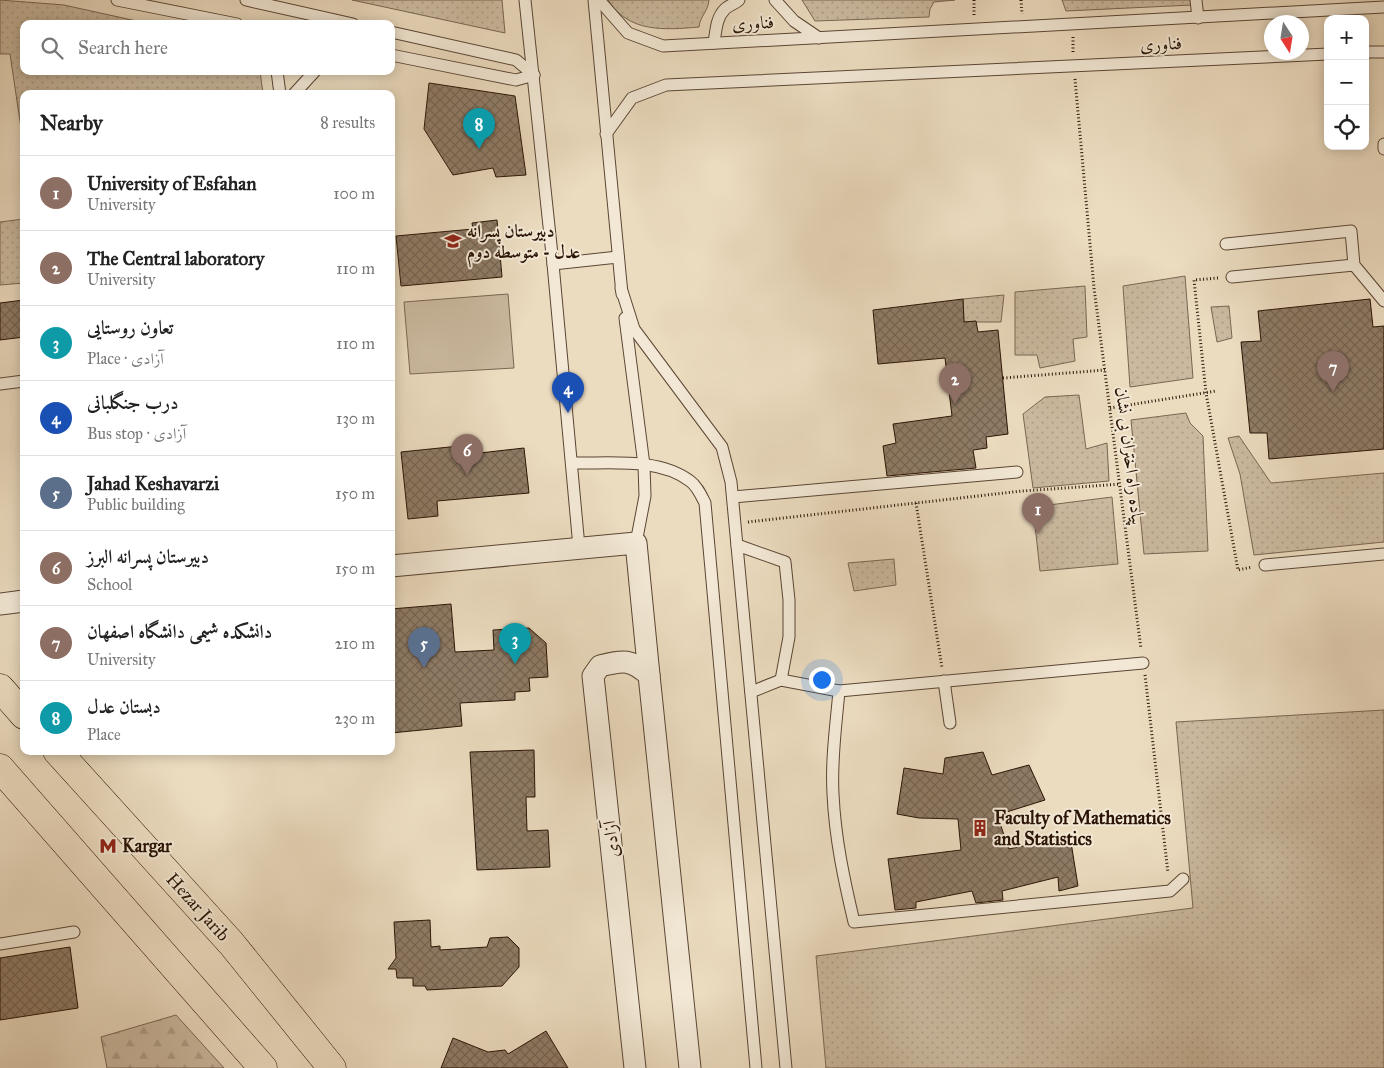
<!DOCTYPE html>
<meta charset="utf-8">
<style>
body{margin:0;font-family:"IM FELL Great Primer",Amiri,serif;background:#f2f2f2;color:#222}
.controls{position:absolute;right:15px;top:15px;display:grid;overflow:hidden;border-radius:10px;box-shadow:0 2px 12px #0003}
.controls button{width:45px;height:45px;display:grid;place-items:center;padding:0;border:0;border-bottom:1px solid #e0e0e0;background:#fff;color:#222;font:25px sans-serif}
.compass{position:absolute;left:1264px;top:15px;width:45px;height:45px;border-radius:50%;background:#fff;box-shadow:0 2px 12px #0003;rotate:168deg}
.you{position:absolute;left:821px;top:679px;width:18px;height:18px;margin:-12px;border:4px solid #fff;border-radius:50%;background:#1a73e8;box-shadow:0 0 0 8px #1a73e833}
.badge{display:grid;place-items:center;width:32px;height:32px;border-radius:50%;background:#8f2418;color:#fff;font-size:16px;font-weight:700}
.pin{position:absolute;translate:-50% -41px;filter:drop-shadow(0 1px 2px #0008)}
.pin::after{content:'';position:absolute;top:26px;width:18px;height:15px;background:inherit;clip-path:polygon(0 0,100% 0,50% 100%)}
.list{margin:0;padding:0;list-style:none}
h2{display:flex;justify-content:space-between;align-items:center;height:65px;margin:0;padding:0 20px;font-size:21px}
h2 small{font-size:16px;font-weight:400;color:#767676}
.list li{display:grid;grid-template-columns:32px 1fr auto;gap:15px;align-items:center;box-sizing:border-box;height:75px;padding:0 20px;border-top:1px solid #e0e0e0}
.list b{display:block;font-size:19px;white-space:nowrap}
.list p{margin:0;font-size:16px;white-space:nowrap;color:#767676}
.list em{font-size:16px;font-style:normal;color:#767676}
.icon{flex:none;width:28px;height:28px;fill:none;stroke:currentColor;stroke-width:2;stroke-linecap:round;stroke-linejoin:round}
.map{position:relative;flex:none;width:1384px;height:1068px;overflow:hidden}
.search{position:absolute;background:#fff;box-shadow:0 2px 12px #0003;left:20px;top:20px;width:375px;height:55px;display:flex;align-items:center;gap:12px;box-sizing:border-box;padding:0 18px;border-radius:10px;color:#767676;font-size:19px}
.panel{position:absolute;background:#fff;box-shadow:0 2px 12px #0003;left:20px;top:90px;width:375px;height:665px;border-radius:10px}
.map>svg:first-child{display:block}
.green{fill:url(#green-dots);stroke:#7a6652}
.forest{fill:url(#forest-firs);stroke:#7a6652}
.pitch{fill:#cab99f;stroke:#7a6652}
.building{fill:url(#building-cross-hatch);stroke:#2b1405}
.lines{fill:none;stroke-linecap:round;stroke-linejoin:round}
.lane-casing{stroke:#5b4634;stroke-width:13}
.street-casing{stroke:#5b4634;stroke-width:23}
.primary-casing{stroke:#2b1405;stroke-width:29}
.path{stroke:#2b1405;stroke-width:3;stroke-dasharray:1 2.5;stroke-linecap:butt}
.lane{stroke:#f2e8d5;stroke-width:11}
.street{stroke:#f2e8d5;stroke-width:21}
.primary{stroke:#ebdbbf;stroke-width:28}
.labels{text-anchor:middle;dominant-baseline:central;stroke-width:4;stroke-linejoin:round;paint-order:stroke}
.street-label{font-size:18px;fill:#2b1405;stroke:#f2e8d5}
.poi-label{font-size:18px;font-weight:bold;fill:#2b1405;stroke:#f2e8d5;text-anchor:start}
</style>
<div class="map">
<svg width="1384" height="1068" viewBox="0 0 1384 1068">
<defs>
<pattern id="green-dots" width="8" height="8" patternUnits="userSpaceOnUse" patternTransform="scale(1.25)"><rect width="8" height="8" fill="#cab99f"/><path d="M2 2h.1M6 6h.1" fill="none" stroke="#ae9e87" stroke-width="1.8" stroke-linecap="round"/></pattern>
<pattern id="forest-firs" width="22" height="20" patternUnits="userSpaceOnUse" patternTransform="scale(1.25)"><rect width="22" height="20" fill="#cab99f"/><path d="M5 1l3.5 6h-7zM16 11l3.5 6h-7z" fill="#ae9e87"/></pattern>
<pattern id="building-cross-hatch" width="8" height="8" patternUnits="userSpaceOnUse" patternTransform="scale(1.25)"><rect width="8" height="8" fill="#8f7b66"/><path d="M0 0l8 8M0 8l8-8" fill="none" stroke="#756452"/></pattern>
</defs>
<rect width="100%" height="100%" fill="#ebdbbf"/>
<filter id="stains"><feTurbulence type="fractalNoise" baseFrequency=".004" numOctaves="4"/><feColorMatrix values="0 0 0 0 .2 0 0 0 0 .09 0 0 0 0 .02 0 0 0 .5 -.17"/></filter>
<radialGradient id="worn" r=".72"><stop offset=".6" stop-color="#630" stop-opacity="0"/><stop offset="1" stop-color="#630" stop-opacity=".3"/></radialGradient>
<g class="green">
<path d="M0,0L64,5L150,24H24V71H260L263,94H24V148L10,54H0Z"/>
<path d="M352,0H502L505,33Z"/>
<path d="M608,0H709C708,12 700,16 699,27C664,30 629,33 608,0Z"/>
<path d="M802,0H955L934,2L930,9L929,17L815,21Z"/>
<path d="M1062,0H1192V5L1066,11Z"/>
<path d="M24,219V283L0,285V222Z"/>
<path d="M1185,276L1193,378L1130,387L1123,286Z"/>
<path d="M1085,286L1087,337L1073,339L1075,361L1040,368L1037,355H1015V292Z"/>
<path d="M1004,295L1001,322H964L963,299Z"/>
<path d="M1229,306L1232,338L1217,342L1211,307Z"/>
<path d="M1079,395L1086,449L1107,443L1109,481L1033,488L1023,414L1045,397Z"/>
<path d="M1186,413L1190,423L1203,436L1208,551L1144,554L1131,420Z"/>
<path d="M1239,436L1271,483L1384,473V542L1254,555L1240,474L1228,438Z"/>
<path d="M1112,497L1118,564L1040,571L1033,507Z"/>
<path d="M894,559L896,585L854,591L848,563Z"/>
<path d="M1384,710V1068H826L816,956L1193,908L1176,722Z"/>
</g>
<path class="forest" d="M176,1015L224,1068H107L101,1037Z"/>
<path class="pitch" d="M508,294L514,368L410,374L404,302Z"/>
<g class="building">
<path d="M429,83L515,96L526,175L496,177L493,168L453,175L424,129Z"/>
<path d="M497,220L502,277L401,286L396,236L473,229L472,223Z"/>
<path d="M963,299L964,322L976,321L978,332L998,330L1008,434L986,437L987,448L973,450L976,468L887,476L883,446L896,443L893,424L952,416L945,358L878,364L873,310Z"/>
<path d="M1370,299L1373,327L1384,326V449L1269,459L1267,433H1250L1241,342L1261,341L1258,311Z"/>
<path d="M24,300V337L0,340V303Z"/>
<path d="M469,445L471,454L524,448L529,493L437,501L438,516L408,519L401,452Z"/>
<path d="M451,604L455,652L494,650L493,630L529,628L546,643L548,677L529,678L530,691L515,692V700L460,703L462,726L391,733V609Z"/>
<path d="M534,750L535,797H526L527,831L548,830L550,867L477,870L470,752Z"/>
<path d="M983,752L992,775L1029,765L1045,800L997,815L1009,849L1070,836L1078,886L1059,891L1058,877L1002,891L1003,900L976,903L972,891L916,902V908L895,910L888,859L961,850L958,819L919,818L897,814L904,768L943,774L945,758Z"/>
<path d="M430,920L431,947L440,946V950L487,947L490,938L508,937L519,948V967L502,986L427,990L425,986H413V978H397L396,969H388L396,958L394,922Z"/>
<path d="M70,947L78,1008L0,1020V958Z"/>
<path d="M546,1031L568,1068H441L453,1038L488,1052L505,1050L508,1054Z"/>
</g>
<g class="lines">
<g class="lane-casing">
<g id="lane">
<path d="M117,0L237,24"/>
<path d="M246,0L353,24"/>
<path d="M525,0L553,264L579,547"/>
<path d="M594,0L622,294"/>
<path d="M599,0L628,33L663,46L1384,7"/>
<path d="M775,0L794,21L819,38"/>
<path d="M1196,0L1198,18"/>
<path d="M391,32L516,60L534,75"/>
<path d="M714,43C716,31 716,18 725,9C729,5 735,4 739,0"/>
<path d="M1365,52H1384"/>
<path d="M391,55L516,80L534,75"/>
<path d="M277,71L280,94"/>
<path d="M294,94L315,71"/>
<path d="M606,134L632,98L666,85L1328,54"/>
<path d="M1384,144V149"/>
<path d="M1226,244L1351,231L1354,265L1384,301"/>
<path d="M553,264L618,257"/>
<path d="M1232,277L1354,265"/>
<path d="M621,288L634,329L722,447L731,482L786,1068"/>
<path d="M625,318L644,465L645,496L636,543"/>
<path d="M0,384L24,381"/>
<path d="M572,463C609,464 658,457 690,481C697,486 701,495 705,503L756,1068"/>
<path d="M733,497L1017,472"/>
<path d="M737,545L785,562L789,600V637L781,680"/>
<path d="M1265,565L1384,554"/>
<path d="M944,681L950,723"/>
<path d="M839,691C836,725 831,760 833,794C835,838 844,880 854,922L1170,891L1183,879"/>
<path d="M751,692L781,680L839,691L1143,663"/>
<path d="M0,944L74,932"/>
</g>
</g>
<g class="street-casing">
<g id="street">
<path d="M391,566L636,543L649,675"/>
<path d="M0,604L24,601"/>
<path d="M635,1068L593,676L600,666C624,660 631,659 649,675L690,1068"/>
</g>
</g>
<g class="primary-casing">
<g id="primary">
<path d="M0,688L24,715"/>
<path d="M57,751L231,943L332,1068"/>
<path d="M0,768L263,1068"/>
</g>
</g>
<g class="path">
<path d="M974,0V17"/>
<path d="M1021,0L1022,14"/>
<path d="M1073,37V53"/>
<path d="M1075,79L1094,288L1141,649"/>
<path d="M1218,278L1194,280L1206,393L1238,570L1252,567"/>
<path d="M1003,378L1105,370"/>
<path d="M1110,408L1216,391"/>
<path d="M916,503L942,668"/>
<path d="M748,522L1022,491L1120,484"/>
<path d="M1145,675L1168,873"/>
</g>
<use href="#lane" class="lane"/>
<use href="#street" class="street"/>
<use href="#primary" class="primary"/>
</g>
<defs>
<g id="school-bare" transform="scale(1.35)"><path d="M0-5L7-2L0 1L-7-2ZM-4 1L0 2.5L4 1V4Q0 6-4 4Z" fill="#8f2418" stroke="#f2e8d5" stroke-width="2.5" paint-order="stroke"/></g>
<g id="building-bare" transform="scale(1.35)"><path d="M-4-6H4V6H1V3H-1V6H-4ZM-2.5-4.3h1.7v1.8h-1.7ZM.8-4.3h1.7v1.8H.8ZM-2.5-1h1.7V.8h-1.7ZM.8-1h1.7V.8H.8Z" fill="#8f2418" stroke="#f2e8d5" stroke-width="2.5" paint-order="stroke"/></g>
<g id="metro-bare" transform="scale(1.35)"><path d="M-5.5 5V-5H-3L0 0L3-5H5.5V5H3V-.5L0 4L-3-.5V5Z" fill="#8f2418" stroke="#f2e8d5" stroke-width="2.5" paint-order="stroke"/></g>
</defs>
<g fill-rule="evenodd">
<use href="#school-bare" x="453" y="241"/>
<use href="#building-bare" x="980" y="828"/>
<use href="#metro-bare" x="108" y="846"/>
</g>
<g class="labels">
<g class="street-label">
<text transform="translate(753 23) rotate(-3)">فناوری</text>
<text transform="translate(1161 44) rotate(-3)">فناوری</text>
<text transform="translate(1130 456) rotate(83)">پیاده راه اختران بی نشان</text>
<text transform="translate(611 839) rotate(-96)">آزادی</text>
<text transform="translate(198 907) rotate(48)">Hezar Jarib</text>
</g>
<g class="poi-label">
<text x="467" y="231">دبیرستان پسرانه<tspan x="467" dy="21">عدل - متوسطه دوم</tspan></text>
<text x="994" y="818">Faculty of Mathematics<tspan x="994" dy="21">and Statistics</tspan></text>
<text x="122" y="846">Kargar</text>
</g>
</g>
<rect width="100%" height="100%" filter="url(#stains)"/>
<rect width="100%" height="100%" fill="url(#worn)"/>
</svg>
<div class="controls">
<button>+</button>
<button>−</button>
<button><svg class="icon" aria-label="locate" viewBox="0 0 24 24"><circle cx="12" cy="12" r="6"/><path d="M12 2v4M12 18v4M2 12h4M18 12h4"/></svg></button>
</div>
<svg class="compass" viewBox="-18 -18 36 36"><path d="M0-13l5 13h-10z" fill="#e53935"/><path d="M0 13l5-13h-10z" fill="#767676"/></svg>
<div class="you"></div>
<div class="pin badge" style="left:1038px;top:534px;background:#8d6e63">1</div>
<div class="pin badge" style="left:955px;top:404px;background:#8d6e63">2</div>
<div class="pin badge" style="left:515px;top:664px;background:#0f9aa8">3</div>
<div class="pin badge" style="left:568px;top:413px;background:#1a4fb4">4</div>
<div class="pin badge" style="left:424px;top:668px;background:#5c6f8a">5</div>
<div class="pin badge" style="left:467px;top:475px;background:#8d6e63">6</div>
<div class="pin badge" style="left:1333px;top:392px;background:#8d6e63">7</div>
<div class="pin badge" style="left:479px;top:149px;background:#0f9aa8">8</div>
<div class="search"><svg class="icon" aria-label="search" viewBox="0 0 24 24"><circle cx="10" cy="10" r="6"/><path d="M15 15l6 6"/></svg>Search here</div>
<section class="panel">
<h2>Nearby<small>8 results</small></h2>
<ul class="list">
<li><span class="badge" style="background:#8d6e63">1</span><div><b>University of Esfahan</b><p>University</p></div><em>100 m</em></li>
<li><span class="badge" style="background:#8d6e63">2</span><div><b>The Central laboratory</b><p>University</p></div><em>110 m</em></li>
<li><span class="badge" style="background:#0f9aa8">3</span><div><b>تعاون روستایی</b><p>Place · آزادی</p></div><em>110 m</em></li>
<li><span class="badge" style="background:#1a4fb4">4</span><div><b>درب جنگلبانی</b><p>Bus stop · آزادی</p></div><em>130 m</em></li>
<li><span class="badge" style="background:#5c6f8a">5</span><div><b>Jahad Keshavarzi</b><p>Public building</p></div><em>150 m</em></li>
<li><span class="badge" style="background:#8d6e63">6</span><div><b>دبیرستان پسرانه البرز</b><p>School</p></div><em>150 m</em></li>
<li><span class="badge" style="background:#8d6e63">7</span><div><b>دانشکده شیمی دانشگاه اصفهان</b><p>University</p></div><em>210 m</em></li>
<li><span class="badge" style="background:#0f9aa8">8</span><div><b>دبستان عدل</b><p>Place</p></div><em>230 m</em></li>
</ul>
</section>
</div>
